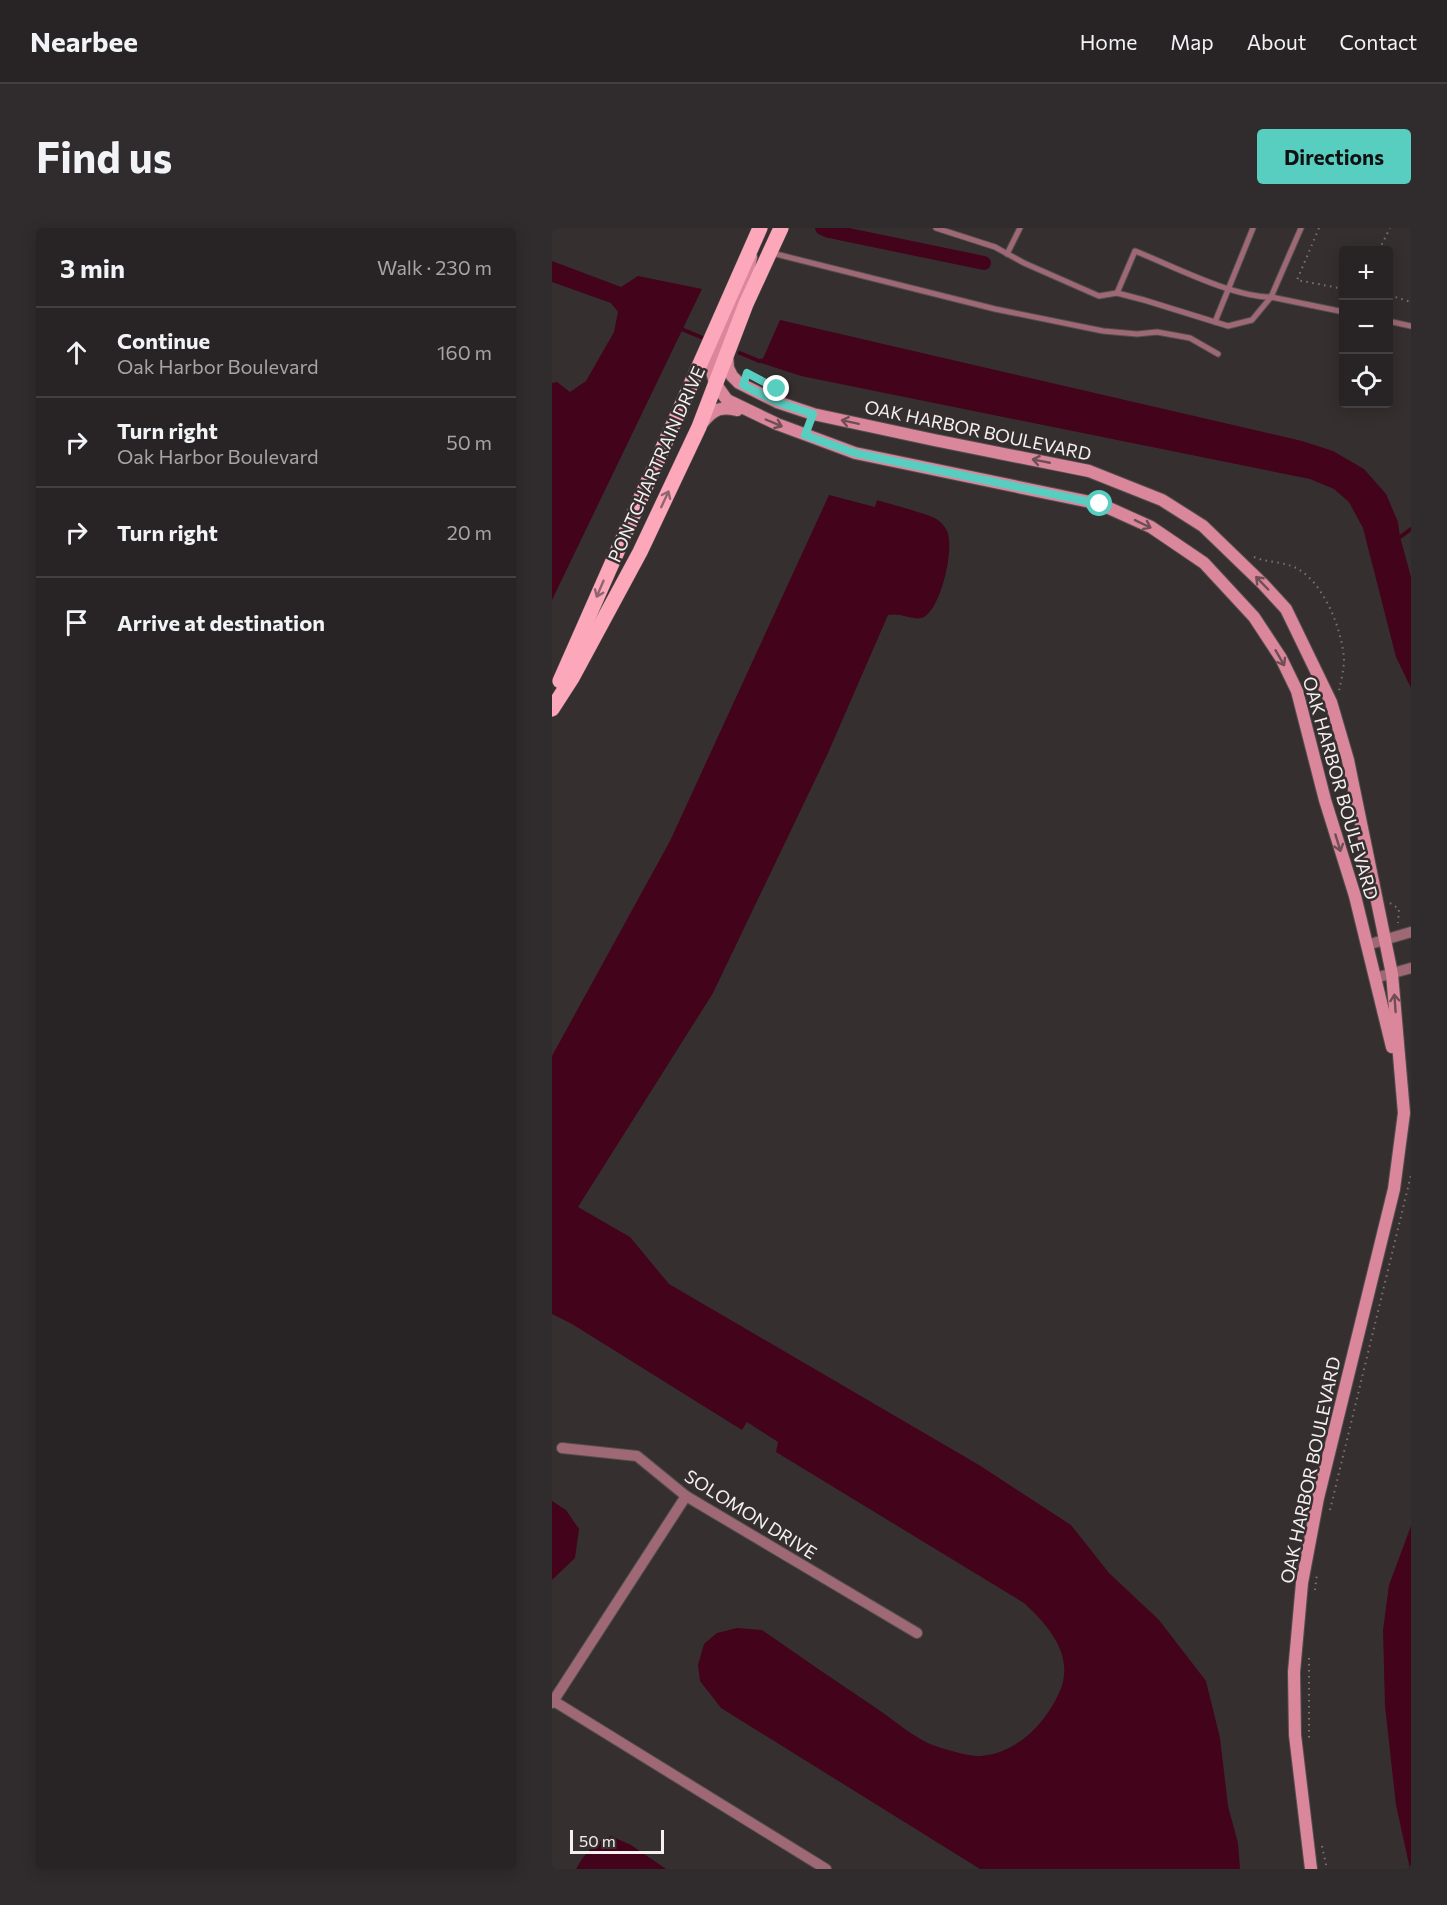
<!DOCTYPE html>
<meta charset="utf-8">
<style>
body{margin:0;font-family:Commissioner,sans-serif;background:#302b2c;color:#f1f3f6}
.controls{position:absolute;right:18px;top:18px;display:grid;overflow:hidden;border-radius:6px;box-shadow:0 3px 15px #0003}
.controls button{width:54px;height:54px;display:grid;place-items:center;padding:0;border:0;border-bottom:2px solid #444041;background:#282324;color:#f1f3f6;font:30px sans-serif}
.scale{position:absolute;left:18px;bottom:15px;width:94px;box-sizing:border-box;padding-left:6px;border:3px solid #f4eff0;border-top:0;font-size:16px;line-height:21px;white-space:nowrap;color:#f4eff0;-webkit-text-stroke:4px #362f30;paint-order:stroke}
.stop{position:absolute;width:18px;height:18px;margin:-14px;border:4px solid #58cec0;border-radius:50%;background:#fff}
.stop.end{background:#58cec0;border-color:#fff;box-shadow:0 2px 6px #0008}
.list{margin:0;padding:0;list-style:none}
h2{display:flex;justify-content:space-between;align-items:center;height:78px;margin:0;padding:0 24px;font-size:26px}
h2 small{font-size:20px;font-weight:400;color:#a5a4a6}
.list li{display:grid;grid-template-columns:39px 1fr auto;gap:18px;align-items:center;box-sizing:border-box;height:90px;padding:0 24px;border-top:2px solid #444041}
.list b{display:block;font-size:22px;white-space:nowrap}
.list p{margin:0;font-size:20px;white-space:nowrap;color:#a5a4a6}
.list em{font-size:20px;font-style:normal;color:#a5a4a6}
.icon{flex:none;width:33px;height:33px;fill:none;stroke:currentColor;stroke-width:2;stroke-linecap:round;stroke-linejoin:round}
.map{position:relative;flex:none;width:859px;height:1641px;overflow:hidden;border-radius:6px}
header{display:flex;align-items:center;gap:36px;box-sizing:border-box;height:84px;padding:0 30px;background:#282324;border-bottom:2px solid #444041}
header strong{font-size:28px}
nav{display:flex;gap:33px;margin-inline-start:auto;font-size:21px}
.intro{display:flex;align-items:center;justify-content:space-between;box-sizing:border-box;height:144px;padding:0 36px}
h1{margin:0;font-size:42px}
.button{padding:15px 27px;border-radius:6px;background:#58cec0;color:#111;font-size:21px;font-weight:700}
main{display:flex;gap:36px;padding:0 36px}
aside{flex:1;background:#282324;border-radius:6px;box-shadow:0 3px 15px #0003}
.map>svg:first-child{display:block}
.water{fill:#42031b}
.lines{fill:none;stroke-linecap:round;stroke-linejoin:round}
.stream{stroke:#42031b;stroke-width:4}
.canal{stroke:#42031b;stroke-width:14}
.lane-casing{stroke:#544e4f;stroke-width:7}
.street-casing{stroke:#544e4f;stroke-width:12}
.secondary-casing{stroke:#544e4f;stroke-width:14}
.primary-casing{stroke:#544e4f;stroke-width:16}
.path{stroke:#7a7475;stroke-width:2;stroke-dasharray:1.5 4.5;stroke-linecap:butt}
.lane{stroke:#9e6975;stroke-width:5}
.street{stroke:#9e6975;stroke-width:10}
.secondary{stroke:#db879b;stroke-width:12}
.primary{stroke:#fda7ba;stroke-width:15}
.oneway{stroke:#704e55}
.oneway2{stroke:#90656e}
.route{stroke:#58cec0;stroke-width:8}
.labels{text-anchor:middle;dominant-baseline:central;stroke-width:5;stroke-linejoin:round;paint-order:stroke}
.street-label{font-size:18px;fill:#f4eff0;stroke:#362f30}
</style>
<header>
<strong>Nearbee</strong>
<nav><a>Home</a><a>Map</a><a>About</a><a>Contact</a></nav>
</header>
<div class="intro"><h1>Find us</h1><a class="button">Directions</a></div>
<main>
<aside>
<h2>3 min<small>Walk · 230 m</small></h2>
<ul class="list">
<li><svg class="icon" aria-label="ahead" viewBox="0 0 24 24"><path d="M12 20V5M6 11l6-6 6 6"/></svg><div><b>Continue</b><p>Oak Harbor Boulevard</p></div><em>160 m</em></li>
<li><svg class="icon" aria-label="right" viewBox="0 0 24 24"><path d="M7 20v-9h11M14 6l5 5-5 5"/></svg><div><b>Turn right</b><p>Oak Harbor Boulevard</p></div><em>50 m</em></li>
<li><svg class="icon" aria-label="right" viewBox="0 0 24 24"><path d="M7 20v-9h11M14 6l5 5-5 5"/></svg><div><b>Turn right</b></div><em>20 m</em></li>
<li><svg class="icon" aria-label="arrive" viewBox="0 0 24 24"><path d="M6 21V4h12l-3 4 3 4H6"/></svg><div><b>Arrive at destination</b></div></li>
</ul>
</aside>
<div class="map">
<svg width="859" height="1641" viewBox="0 0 859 1641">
<rect width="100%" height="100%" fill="#362f30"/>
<g class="water">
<path d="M0,33L69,59L86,48L150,61L0,372V155L5,154L18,164L34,153L62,104L66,84L59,75L0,54Z"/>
<path d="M228,92L750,213L781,223L812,241L834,266L846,294L848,309L859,349V460L844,429L811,300L797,274L782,261L758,251L249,148L209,135Z"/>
<path d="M277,267L323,279L325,272C337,276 378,286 386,292C389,294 394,300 395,303C403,320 389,380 372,389C363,394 350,384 336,387L276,525L161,765L26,979L78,1009L117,1056L427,1237L519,1297L557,1345L607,1392L654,1453L668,1510L676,1578L686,1615L688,1641H428L169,1480L148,1453L146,1437L152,1416L165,1405L185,1400L210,1402C249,1429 288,1456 327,1482C343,1493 359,1507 376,1515C387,1520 418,1529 429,1528C465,1525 493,1496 507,1465C524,1429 497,1398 472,1375L224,1224L226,1214L195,1194L190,1202L20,1096L0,1086V828L118,613Z"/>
<path d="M0,1273L14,1282L27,1301L23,1330L0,1352Z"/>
<path d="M859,1298V1641H858L844,1577L833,1478L831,1402L837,1357Z"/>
<path d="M59,1608L79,1617L114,1641H24C32,1626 43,1614 59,1608Z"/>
</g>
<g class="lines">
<g class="stream">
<path d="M127,100L151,110"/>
<path d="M188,125L207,133L213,132"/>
<path d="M848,309L859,301"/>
</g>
<path class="canal" d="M270,0L277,3L432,35"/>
<g class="lane-casing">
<g id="lane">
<path d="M384,0L443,19L472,35L547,68L565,65L592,72L676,98L700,92L719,69L792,84"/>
<path d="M220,25L443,81L551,103L585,106L605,104L638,110L666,126"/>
<path d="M455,26L468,0"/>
<path d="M565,65L583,23C621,38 680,69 719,69L749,0"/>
<path d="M836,93L859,98"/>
<path d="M663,94L701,0"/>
</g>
</g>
<g class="street-casing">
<g id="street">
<path d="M815,717L859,704"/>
<path d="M823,750L859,740"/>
<path d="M10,1220L85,1228L134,1268L365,1405"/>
<path d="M0,1472L274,1641"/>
<path d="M0,1475L134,1268"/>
</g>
</g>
<g class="secondary-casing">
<g id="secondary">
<path d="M199,29L195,51L160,132V144L163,155L175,172L225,196L303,225L548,276L599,299L652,335L702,389L729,430L745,463L773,572L803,668L840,819"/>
<path d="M175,127L176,140L180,148L187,155L225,174L261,186L382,212L537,243L610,272L651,298L711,356L734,381L779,474L796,532L840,746L852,885L842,961L766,1270L750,1355L742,1444L743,1507L759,1641"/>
<path d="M151,194C162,181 169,178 185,182"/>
</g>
</g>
<g class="primary-casing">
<g id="primary">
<path d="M8,453L208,0"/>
<path d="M0,481L20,450L88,324L147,199L194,76L229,0"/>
</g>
</g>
<g class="path">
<path d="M767,0L745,52L792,61"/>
<path d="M827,22L838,0"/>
<path d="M836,62L839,63L840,68L859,74"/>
<path d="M702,329C716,335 732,333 746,341C772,356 790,401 792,431C792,441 789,453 787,463"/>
<path d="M838,675L847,681L846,695"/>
<path d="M778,1282L859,947"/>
<path d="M763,1362L765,1346"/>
<path d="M757,1430V1514"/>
<path d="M770,1618L775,1641"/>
</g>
<use href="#lane" class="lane"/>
<use href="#street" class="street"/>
<use href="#secondary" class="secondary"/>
<use href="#primary" class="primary"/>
</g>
<defs><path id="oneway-shaft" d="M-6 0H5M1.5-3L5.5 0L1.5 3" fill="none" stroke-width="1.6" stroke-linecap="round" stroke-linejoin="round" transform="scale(1.5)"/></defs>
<g class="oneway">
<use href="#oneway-shaft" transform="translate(298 194) rotate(-168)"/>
<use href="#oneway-shaft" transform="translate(222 195) rotate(23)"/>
<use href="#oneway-shaft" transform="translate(489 233) rotate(-169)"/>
<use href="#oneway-shaft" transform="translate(591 296) rotate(26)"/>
<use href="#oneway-shaft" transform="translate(710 355) rotate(-134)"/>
<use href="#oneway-shaft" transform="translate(728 430) rotate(60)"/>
<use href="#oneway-shaft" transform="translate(786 615) rotate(73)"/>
<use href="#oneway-shaft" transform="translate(843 775) rotate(-94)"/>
</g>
<g class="oneway2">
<use href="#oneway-shaft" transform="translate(113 271) rotate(-65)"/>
<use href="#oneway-shaft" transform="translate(48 361) rotate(113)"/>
</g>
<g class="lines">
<path class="route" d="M225,161L195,145L191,157L225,174L261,186L253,207L303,225L548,276"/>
</g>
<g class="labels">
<g class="street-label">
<text transform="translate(426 202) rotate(12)">OAK HARBOR BOULEVARD</text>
<text transform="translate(104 236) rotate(-66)">PONTCHARTRAIN DRIVE</text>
<text transform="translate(789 560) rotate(74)">OAK HARBOR BOULEVARD</text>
<text transform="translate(758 1242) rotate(-78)">OAK HARBOR BOULEVARD</text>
<text transform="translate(199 1286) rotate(32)">SOLOMON DRIVE</text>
</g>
</g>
</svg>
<div class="controls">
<button>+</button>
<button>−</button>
<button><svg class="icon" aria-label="locate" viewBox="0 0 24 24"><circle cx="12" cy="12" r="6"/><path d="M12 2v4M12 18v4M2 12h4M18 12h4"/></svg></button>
</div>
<div class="scale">50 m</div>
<div class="stop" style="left:548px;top:276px"></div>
<div class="stop end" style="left:225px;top:161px"></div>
</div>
</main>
